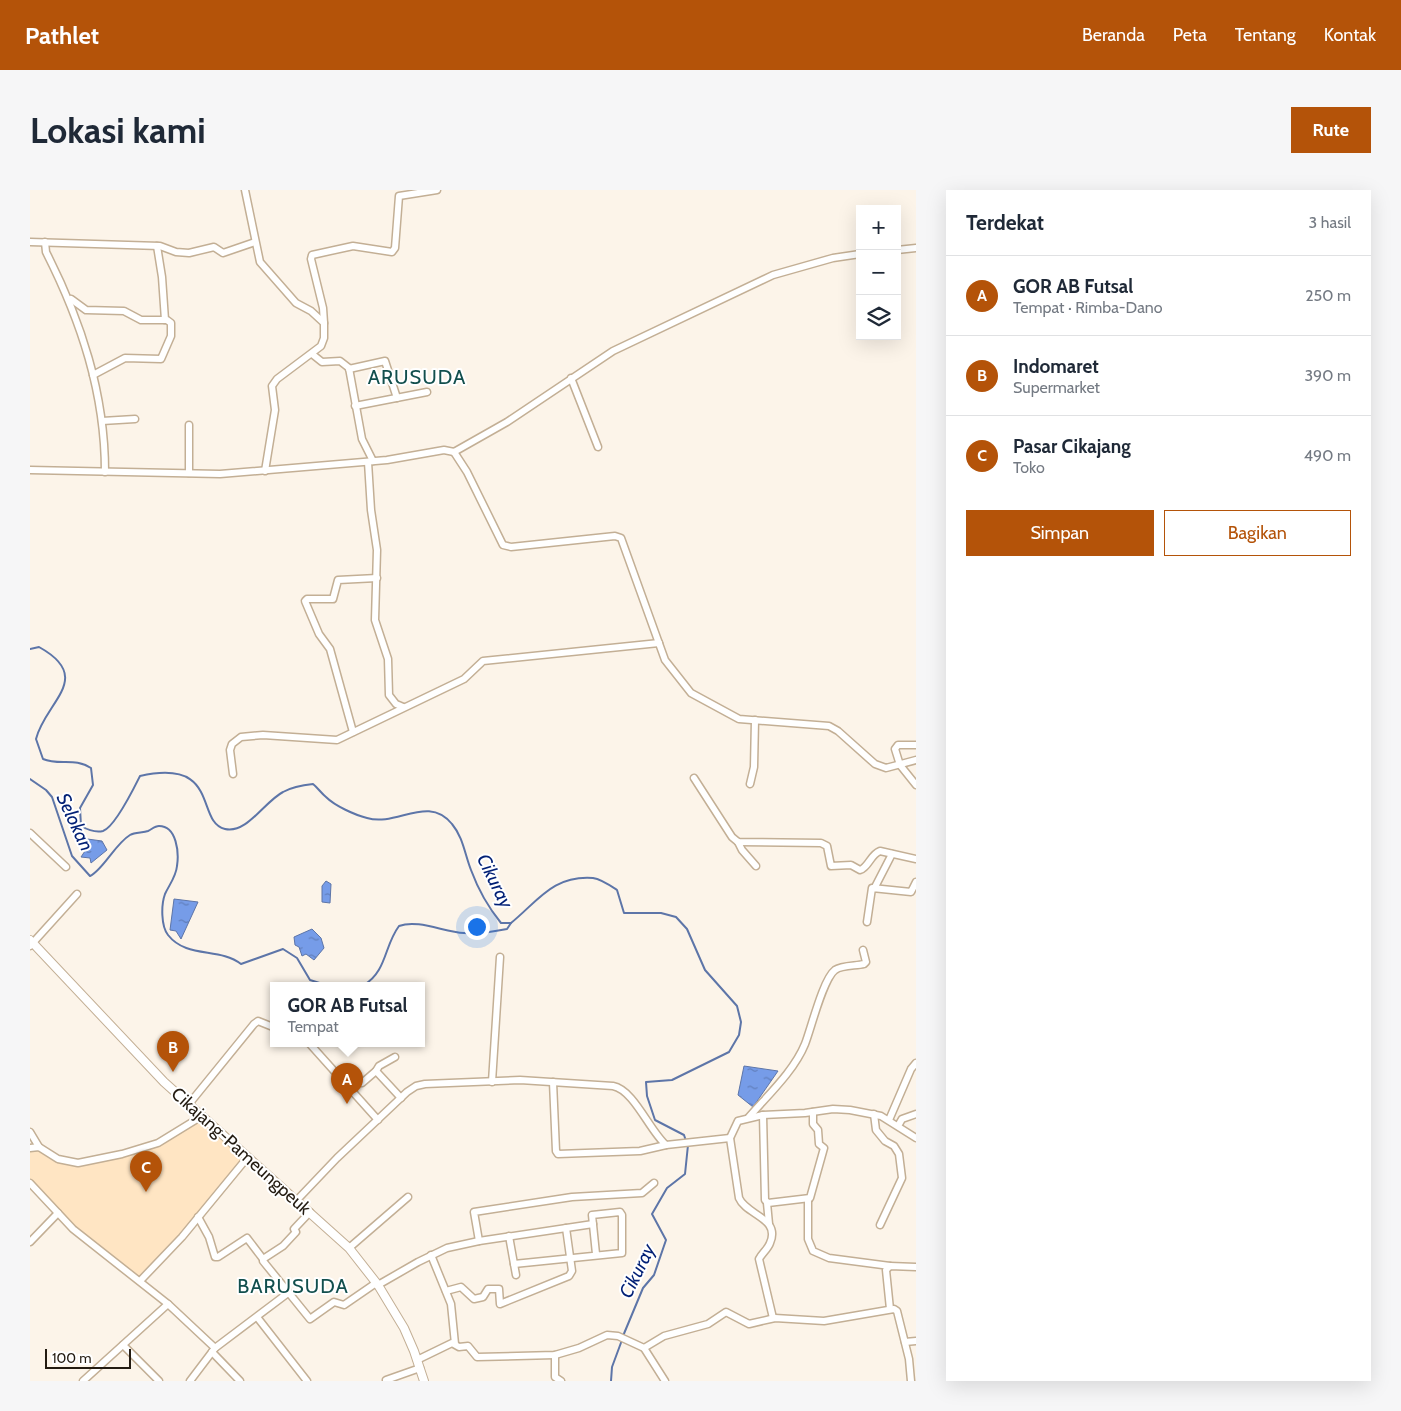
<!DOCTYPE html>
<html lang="id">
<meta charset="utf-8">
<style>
body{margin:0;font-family:Cabin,sans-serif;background:#f6f6f7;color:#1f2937}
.controls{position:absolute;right:15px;top:15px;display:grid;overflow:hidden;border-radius:0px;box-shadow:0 5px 20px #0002}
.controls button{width:45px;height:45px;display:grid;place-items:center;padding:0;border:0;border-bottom:1px solid #e0e1e3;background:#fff;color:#1f2937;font:25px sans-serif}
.scale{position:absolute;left:15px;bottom:12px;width:86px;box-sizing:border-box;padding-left:5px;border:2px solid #231b11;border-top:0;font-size:14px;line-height:18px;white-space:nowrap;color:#231b11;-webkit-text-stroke:4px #fff;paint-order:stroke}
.you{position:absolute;left:446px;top:736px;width:18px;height:18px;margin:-12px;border:4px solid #fff;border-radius:50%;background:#1a73e8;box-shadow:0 0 0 8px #1a73e833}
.badge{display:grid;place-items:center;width:32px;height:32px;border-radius:50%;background:#b45309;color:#fff;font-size:16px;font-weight:700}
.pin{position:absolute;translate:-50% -41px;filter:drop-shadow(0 1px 2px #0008)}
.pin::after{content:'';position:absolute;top:26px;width:18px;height:15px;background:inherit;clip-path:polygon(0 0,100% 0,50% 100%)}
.popup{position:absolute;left:240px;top:792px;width:155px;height:65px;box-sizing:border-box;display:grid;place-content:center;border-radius:0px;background:#fff;filter:drop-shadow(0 1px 4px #0005);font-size:16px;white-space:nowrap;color:#747a83}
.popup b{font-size:19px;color:#1f2937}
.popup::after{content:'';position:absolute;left:50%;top:100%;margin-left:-10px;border:10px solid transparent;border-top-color:#fff}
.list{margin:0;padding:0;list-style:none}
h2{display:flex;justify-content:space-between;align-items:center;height:65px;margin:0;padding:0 20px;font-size:21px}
h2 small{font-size:16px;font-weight:400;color:#747a83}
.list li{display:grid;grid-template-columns:32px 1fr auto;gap:15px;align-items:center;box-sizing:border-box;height:80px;padding:0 20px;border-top:1px solid #e0e1e3}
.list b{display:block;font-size:19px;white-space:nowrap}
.list p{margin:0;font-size:16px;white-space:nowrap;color:#747a83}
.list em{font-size:16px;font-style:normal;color:#747a83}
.actions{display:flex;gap:10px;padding:15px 20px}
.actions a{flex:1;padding:11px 0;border:1px solid #b45309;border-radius:0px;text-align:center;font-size:18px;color:#b45309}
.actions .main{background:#b45309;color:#fff}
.icon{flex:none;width:28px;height:28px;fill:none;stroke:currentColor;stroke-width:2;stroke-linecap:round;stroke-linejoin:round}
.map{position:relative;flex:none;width:886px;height:1191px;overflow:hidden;border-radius:0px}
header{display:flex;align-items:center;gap:30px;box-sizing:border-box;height:70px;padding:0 25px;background:#b45309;color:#fff}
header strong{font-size:24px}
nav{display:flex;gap:28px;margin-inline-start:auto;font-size:18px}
.intro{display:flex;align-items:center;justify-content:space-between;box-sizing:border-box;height:120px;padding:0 30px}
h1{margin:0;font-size:35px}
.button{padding:12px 22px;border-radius:0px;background:#b45309;color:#fff;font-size:18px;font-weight:700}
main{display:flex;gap:30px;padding:0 30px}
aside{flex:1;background:#fff;border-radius:0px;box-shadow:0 5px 20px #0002}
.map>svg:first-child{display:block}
.built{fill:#ffe5c3}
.water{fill:url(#water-ripples);stroke:#5d75a8}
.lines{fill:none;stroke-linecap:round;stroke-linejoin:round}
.stream{stroke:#5d75a8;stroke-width:2}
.minor-casing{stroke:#c3af95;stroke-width:9}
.major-casing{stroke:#c3af95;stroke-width:10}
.minor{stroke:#fff;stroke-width:6}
.major{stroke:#fff;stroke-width:8}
.labels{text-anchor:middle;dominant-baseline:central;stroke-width:4;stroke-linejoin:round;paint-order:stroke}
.street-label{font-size:18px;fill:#231b11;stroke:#fff}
.water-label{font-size:19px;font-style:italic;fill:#011f75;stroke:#fff}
.quarter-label{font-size:20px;letter-spacing:1px;fill:#124f4d;stroke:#fff}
</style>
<header>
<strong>Pathlet</strong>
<nav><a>Beranda</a><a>Peta</a><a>Tentang</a><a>Kontak</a></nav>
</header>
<div class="intro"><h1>Lokasi kami</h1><a class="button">Rute</a></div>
<main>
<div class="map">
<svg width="886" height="1191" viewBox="0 0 886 1191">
<defs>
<pattern id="water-ripples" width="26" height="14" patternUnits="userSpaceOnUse" patternTransform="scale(1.25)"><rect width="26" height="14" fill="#769ce8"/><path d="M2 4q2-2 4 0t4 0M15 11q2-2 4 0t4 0" fill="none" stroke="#607ebb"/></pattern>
</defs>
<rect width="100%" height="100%" fill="#fcf4e9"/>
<path class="built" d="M172,926L217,968L110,1091L43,1039L0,993V958L5,956L28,969L48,973L128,953Z"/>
<g class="water">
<path d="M50,648L72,651L77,660L61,673L60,668L51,667L55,661Z"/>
<path d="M296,691L301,694L300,713L292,712V696Z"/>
<path d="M144,709L168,712L151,749L146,741L140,740Z"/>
<path d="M282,739L291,748L294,758L284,770L276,764L272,766L269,757L265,755L264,747Z"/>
<path d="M714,876L748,881L723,917L708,905Z"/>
</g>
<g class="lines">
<g class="stream">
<path d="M0,459L9,457C65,488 15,512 6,549L13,569C29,576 45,567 61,578L63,595L50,618L51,636C58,640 65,643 73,641C85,637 104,598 110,586C191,568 165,632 195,639C217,644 234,612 253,602C262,597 273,595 283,594C288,598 291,603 296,607C305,616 325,625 337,628C367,637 398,604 422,634C433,647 435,665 441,680C448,699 458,717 471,733H481C508,711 523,685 563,688C571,689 581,696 587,700L594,723H631L646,727L657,739L675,780L707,816L711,832L709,845L699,862L642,890L616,892L617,906L625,930L654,945L656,951"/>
<path d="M0,589L16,600L22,607L42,666L60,686C73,680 85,654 100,645C105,642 113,643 118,641C122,639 125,636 129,636C147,636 149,663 147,676C146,687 139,695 135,704C131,715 131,736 138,745C157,769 189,757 211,774L253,759L267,768L280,790L296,795"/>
<path d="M334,795C357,781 354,756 369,736C388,729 414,742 434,743C449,744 462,742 477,739L481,733"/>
<path d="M593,1146L613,1098L624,1085L636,1050L622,1024L637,998L655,984L658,955"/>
<path d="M581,1191L582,1177L592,1150"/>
</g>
<g class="minor-casing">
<g id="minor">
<path d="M215,0L230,72L266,113L281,121L294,133V148L291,156L247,189L242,196L245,220L235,281"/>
<path d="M0,52L130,56L146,62L159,63L184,57L193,63L225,52"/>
<path d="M15,52L16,62C51,131 75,203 75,282"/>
<path d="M127,56L132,87L135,130"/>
<path d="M867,60L886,58"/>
<path d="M41,109L56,120L94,121L111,130H137L141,133V146L131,169L95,168L63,185"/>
<path d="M294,133L293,118L281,69L282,65L323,56L362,62L365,58L369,6L407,0"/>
<path d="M282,164L292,172L310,171L319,178L332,249L343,271"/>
<path d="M319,179L355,171L367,208"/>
<path d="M541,188L568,257"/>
<path d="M325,216L397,202"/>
<path d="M72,231L105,229"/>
<path d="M424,262L437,282L473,355L481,357L585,346L591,348L635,470L661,503L709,529L799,536L808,541L845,574L856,578L886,570"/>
<path d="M338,272L341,320L347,360L345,430L358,469L359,505L366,514L373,517"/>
<path d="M0,280L190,284L357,270L414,260L424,262L477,232L583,161L743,85L803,68L830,64"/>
<path d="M159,283V235"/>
<path d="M323,542L300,459L289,444L275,411L277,409H303L308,390L347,388"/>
<path d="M886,555H868L865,559L870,575L886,595"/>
<path d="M203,584L200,560L202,554L211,547L233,545L307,550L434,489L453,471L629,453"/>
<path d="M664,588L702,647L708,652L791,653L797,656L801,676L821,675L830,680C839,677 840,665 850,661L886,669"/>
<path d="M720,594L724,577L725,530"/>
<path d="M0,643L36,677"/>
<path d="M708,652L712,660L726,676"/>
<path d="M845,697L862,664"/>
<path d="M837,732L842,698L881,702L886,692"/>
<path d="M0,756L47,704"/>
<path d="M279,853L348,930"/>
<path d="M365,867L349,876L346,881L371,908"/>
<path d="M462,892L470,767"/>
<path d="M523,892L526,961L528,964L610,961L636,955"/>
<path d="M332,893L346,881"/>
<path d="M159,914L224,834L228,831L243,837"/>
<path d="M844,924L846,940L855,951L864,956L869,964L872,988L850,1035"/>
<path d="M733,925L735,1010L738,1013L780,1008L794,958L789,954L788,940L783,934V922"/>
<path d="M719,927C738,905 764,881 775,854C781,839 793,789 805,780C812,775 826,776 834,774L836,772L833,760"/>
<path d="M859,930L881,879L886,873"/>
<path d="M868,936L872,929L886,924"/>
<path d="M0,942L9,957"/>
<path d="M0,958L9,957L28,969L48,973L92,964L128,953L172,926"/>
<path d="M0,993L43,1039L138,1114L185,1158L160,1191"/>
<path d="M267,1010L307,968L377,902L386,896L395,894L490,890L583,896C604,900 619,940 636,955L700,948"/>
<path d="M778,1010V1049L783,1061L799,1068L860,1076"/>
<path d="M737,1013L739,1034"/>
<path d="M168,1027L179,1047L185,1067H188L217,1048L233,1069V1071L280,1129L304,1112L314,1115L346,1093"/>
<path d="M479,1046L486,1085"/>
<path d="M449,1051L444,1022L542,1007L612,1003L624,993"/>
<path d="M0,1052L28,1023"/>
<path d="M319,1058L378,1007"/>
<path d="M401,1065L421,1114L425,1154"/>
<path d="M233,1069L253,1056L266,1042L264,1039L280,1022"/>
<path d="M484,1074L592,1063V1025L590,1022L562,1025L566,1064"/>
<path d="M110,1091L152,1047L217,968"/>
<path d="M348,1095L388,1072L417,1058L449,1051L563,1034"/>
<path d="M416,1101L431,1097L444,1109L453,1107L458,1099H469L470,1114L539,1086L542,1081L536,1038"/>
<path d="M860,1119L856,1080L860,1076L886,1077"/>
<path d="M227,1127L277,1191"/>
<path d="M743,1128L729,1069C732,1063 738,1059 740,1053C751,1028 716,1025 709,1008L700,948L708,931L733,925L775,923L803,919L820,920L851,926L886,948"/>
<path d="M875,1152L886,1151"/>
<path d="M93,1155L129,1191"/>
<path d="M185,1158L258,1103"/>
<path d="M614,1158L635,1191"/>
<path d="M182,1162L210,1191"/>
<path d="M525,1165V1187L531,1191"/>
<path d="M387,1170L422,1153L429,1157L438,1156L447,1167L525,1165L549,1158L577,1145L588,1146L614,1158L634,1146L678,1134L696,1122L719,1134L745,1128L794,1131L864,1119L867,1121L879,1169L881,1191"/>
<path d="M356,1190L390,1178"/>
<path d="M53,1191L138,1114"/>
</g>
</g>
<g class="major-casing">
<path id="major" d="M0,750L134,892L319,1058L348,1095L374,1138L384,1161L394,1191"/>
</g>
<use href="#minor" class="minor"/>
<use href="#major" class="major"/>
</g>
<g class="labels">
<g class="street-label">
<text transform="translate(211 961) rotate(42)">Cikajang-Pameungpeuk</text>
</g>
<g class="water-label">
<text transform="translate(45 632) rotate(65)">Selokan</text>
<text transform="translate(465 691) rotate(64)">Cikuray</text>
<text transform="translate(607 1081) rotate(-64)">Cikuray</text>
</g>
<g class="quarter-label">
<text x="387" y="187">ARUSUDA</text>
<text x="263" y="1096">BARUSUDA</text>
</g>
</g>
</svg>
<div class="controls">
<button>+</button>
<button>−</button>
<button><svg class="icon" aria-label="layers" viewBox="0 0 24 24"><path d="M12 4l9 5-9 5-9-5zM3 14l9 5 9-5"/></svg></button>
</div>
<div class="scale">100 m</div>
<div class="you"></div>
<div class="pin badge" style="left:317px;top:914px">A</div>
<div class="popup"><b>GOR AB Futsal</b>Tempat</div>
<div class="pin badge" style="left:143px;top:882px">B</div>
<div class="pin badge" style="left:116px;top:1002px">C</div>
</div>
<aside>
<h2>Terdekat<small>3 hasil</small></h2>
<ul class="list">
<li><span class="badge">A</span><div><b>GOR AB Futsal</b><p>Tempat · Rimba-Dano</p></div><em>250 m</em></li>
<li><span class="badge">B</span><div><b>Indomaret</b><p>Supermarket</p></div><em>390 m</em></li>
<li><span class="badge">C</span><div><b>Pasar Cikajang</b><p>Toko</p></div><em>490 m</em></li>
</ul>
<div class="actions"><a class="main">Simpan</a><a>Bagikan</a></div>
</aside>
</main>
